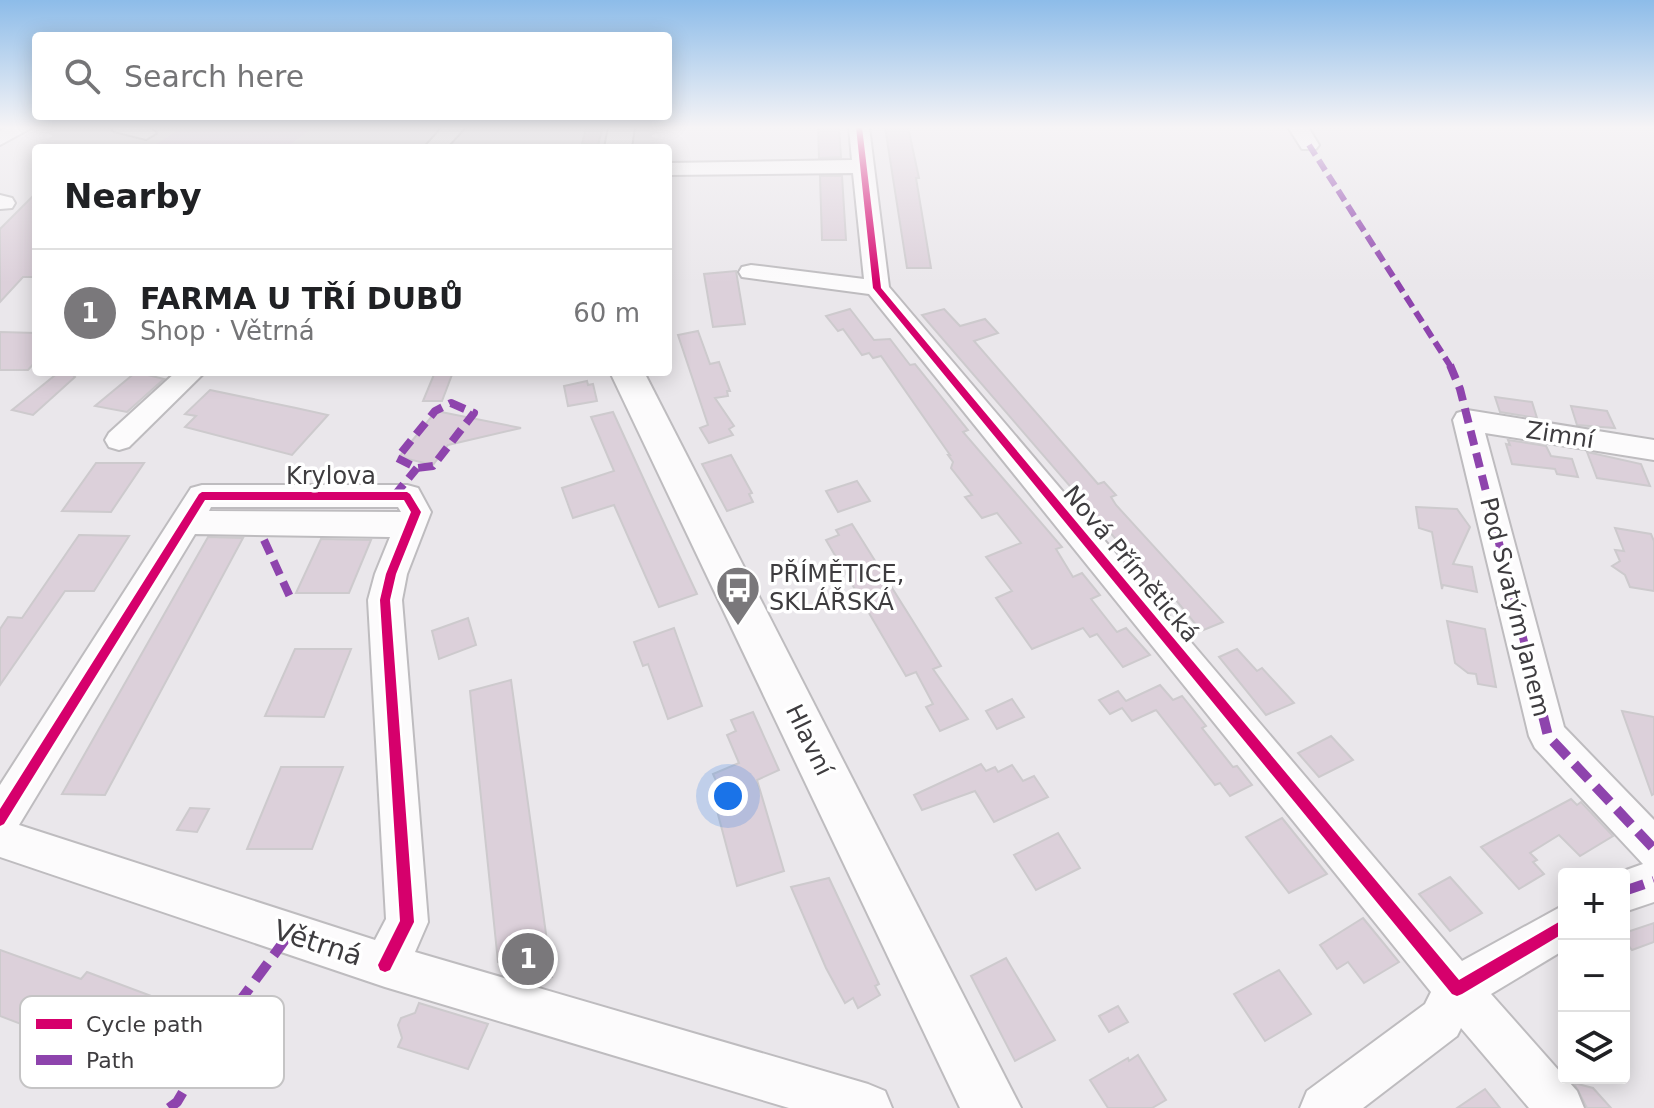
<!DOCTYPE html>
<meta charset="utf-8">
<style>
body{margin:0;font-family:"DejaVu Sans",sans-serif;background:#f6f6f6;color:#202124}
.controls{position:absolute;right:24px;bottom:24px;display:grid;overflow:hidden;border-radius:8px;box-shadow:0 4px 20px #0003}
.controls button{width:72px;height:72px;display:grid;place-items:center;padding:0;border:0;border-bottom:2px solid #e0e0e0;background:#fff;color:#202124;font:40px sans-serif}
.you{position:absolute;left:728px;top:796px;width:28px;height:28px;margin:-20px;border:6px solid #fff;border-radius:50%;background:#1a73e8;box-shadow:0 0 0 12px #1a73e833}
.badge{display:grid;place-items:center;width:52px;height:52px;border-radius:50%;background:#7a787b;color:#fff;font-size:26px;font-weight:700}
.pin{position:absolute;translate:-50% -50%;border:4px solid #fff;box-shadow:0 2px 8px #0006}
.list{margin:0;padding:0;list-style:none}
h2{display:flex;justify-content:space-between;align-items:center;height:104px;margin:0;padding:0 32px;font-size:34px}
h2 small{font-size:26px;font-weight:400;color:#757577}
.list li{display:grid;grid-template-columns:52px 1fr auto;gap:24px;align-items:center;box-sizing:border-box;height:128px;padding:0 32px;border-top:2px solid #e0e0e0}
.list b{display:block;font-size:30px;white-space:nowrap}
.list p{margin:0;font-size:26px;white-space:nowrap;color:#757577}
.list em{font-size:26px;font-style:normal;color:#757577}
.icon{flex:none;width:44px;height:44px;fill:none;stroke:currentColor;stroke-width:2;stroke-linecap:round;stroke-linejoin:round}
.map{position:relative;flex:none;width:1654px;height:1108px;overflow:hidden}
.search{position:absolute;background:#fff;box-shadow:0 4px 20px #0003;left:32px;top:32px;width:640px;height:88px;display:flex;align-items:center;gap:20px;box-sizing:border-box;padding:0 28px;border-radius:8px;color:#757577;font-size:30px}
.panel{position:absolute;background:#fff;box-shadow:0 4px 20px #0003;left:32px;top:144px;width:640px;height:232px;border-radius:8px}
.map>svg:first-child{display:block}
.green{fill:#e9d4f0}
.building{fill:#dcd0da;stroke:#cdcacd;stroke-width:2}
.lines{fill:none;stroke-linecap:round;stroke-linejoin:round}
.minor-casing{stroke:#bebcbf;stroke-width:4}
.major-casing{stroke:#bebcbf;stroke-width:4}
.minor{fill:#fcfbfc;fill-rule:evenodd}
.major{fill:#fcfbfc;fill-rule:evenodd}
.quiet-far2{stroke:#8e44ad;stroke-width:6;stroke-dasharray:12 6;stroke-linecap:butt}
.quiet-far1{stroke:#8e44ad;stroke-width:8;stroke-dasharray:15 8;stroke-linecap:butt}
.quiet{stroke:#8e44ad;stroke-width:10;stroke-dasharray:21 10;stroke-linecap:butt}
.cycleway-casing{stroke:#fff;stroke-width:5}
.cycleway{fill:#d6006c;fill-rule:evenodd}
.labels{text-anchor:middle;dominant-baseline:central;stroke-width:7;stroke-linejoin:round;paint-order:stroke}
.street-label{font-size:24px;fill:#3e3c3f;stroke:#fff}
.poi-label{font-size:24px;fill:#3e3c3f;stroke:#fff;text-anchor:start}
.near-street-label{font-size:28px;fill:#3e3c3f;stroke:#fff}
.key{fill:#fff;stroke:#c5c4c5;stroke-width:2}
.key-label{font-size:22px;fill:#3e3c3f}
</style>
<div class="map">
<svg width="1654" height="1108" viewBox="0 0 1654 1108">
<rect width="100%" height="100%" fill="#eae7eb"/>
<path class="green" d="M183,127H314L285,148H150Z"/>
<g class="building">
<path d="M586,127H603L598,145L582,144Z"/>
<path d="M818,127H839L841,157L819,158Z"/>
<path d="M885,127H908L919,178H916L931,268H907Z"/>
<path d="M820,176H842L846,240H822Z"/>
<path d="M36,193V277H23L0,302V229Z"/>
<path d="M736,271L745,324L713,327L704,274Z"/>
<path d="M850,309L874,340L890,339L910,365L915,364L968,430L963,432L1062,547L1056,549L1073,577L1082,573L1100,595L1091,599L1117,632L1126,628L1150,655L1123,667L1097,634L1090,637L1083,628L1032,649L996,598L1012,591L986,557L1021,543L997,513L982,518L965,497L972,495L951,468L953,462L948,455H950L881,356L873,358L869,353L862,355L843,329L838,331L826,316Z"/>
<path d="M944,309L960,326L985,319L998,333L974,341L1098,484L1104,482L1116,495L1111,497L1116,505L1223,622L1201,631L1171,594L1165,596L922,315Z"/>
<path d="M698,331L710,364L719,362L730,391H727L728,396L715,398L734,426L729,429L733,435L709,443L700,428L708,425L678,335Z"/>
<path d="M0,332L36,333V361L28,370H0Z"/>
<path d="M59,372H70L75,377L33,415L12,410Z"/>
<path d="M136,372L164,379L127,412L95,406Z"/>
<path d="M435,372H453L442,401H423Z"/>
<path d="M587,381L588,385L593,384L597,401L568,406L564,386Z"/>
<path d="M210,390L296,408L328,415L292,455L185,427L196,416L185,414Z"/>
<path d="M1495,397L1532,402L1537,418L1500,412Z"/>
<path d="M1571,406L1607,411L1615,428L1577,425Z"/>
<path d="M436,411L521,428L448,445L433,465L399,457Z"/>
<path d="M613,412L650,493L697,594L659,607L614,505L573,518L562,488L614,471L591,417Z"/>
<path d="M1508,440L1546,446L1551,456L1572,459L1578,477L1557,474L1555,469L1512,464L1506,444L1510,445Z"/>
<path d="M1587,452L1641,464L1650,486L1597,478Z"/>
<path d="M731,455L752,493L749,494L753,502L727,511L702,464Z"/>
<path d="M96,463H144L111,512L62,511Z"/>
<path d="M857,481L870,501L838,512L826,491Z"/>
<path d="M1416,507L1457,509L1470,527L1453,564L1472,567L1477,592L1443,585L1442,589L1432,532L1419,528Z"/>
<path d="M852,524L941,666L933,669L968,719L940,731L926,707L933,704L916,672L906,676L826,540L839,535L836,530Z"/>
<path d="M1615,528L1651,534L1654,541V591L1630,587L1625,575L1612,566L1620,561L1615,550L1624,551Z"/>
<path d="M79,535L129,536L94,591H65L0,685V629L8,617L22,618Z"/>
<path d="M208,537L243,538L105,795L62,794Z"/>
<path d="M321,539L371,540L349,593H296Z"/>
<path d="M468,618L476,645L439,659L432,631Z"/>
<path d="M1447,621L1485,629L1496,687L1478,684L1476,674L1468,673L1455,663Z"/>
<path d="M674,628L702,706L668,719L648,664L643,666L634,642Z"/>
<path d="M295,649H351L324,717L265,716Z"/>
<path d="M1237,649L1257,671L1262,668L1294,703L1266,715L1219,657Z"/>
<path d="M511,680L546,934L552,977L498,962L470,691Z"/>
<path d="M1160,685L1173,700L1182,696L1206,726L1202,728L1233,767L1237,766L1252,785L1230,796L1220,783L1215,785L1156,710L1132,721L1122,708L1110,714L1099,700L1118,691L1126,701Z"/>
<path d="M1012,699L1024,717L997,729L986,711Z"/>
<path d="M1622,711L1654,717V794L1652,795Z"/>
<path d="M753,712L779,770L757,780L784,871L737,886L711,788L718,785L713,774L739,763L727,735L736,731L731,720Z"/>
<path d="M1331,736L1353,760L1319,777L1298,753Z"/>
<path d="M981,764L986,771L995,767L998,772L1012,765L1023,781L1034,776L1048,797L994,822L975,791L922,810L914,795Z"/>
<path d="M281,767H343L312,849H247Z"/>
<path d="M1571,799L1577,805L1581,802L1613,836L1580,856L1559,835L1530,853L1537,860L1533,862L1544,874L1519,889L1481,847Z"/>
<path d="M190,808L209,809L197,832L177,830Z"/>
<path d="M1282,818L1327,874L1289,893L1246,837Z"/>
<path d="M1058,833L1080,868L1036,890L1014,855Z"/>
<path d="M1450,877L1482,913L1450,931L1419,894Z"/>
<path d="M829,878L879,984L875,986L880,995L858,1008L853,998L845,1003L826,968L791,887Z"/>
<path d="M1363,918L1399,962L1364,983L1348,962L1337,969L1320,945Z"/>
<path d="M1654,923V942L1632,950L1624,940V933Z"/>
<path d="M0,950L81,979L87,972L221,1022L185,1077L48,1024L42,1032L0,1016Z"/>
<path d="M1006,958L1055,1040L1015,1061L971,976Z"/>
<path d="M1279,970L1311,1014L1265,1041L1234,994Z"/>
<path d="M419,1003L488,1024L468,1069L398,1047L402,1038L398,1025L401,1018L415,1013Z"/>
<path d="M1118,1006L1128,1022L1109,1032L1099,1016Z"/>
<path d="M1138,1055L1166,1100L1152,1108H1108L1090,1080L1128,1058L1129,1061Z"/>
<path d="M1574,1083L1593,1088L1611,1108H1587Z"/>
<path d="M1485,1089L1500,1108H1457Z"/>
</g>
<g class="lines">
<g class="minor-casing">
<g id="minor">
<path d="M7,127H33L0,145V131Z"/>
<path d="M111,127H148L156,133L146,139L114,131Z"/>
<path d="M443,127H465L446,148H424Z"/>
<path d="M849,127H869L889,287L1462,961L1564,905V950L1491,994L1577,1091L1584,1108H1529L1461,1028L1457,1036L1363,1108H1300L1307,1091L1425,1004L1431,992L869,294L742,277L739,272L742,267L751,265L864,279L853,173L668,175V163L852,160Z"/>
<path d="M1288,127H1308L1319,145L1316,149H1302Z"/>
<path d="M0,195L12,198L15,203L12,208L0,209Z"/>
<path d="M176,372H205L129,447L119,450L109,447L105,440L109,433Z"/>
<path d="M1467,410L1654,440V460L1485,433L1564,727L1654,820V902L1624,912V874H1615L1643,864L1535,748L1529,736L1453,420L1457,413Z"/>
<path d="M202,485H407L418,488L431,512L407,574L402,600L428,922L415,952L868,1084L885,1091L892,1108H789L385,987L0,857V785L191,488ZM211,507H398L401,512L209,511ZM195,534L390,537L375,574L368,600L386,919L375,940L19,825Z"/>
</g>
</g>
<g class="major-casing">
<g id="major">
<path d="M609,127H634L631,148H605Z"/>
<path d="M610,372H644L1021,1108H960Z"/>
</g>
</g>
<use href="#minor" class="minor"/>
<use href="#major" class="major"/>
<path class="quiet-far2" d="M1309,145L1451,367"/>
<g class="quiet-far1">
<path d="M1450,365L1460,389L1535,685"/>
<path d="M451,403L474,413L433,466L417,468L397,458L435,411Z"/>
<path d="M394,496L417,468"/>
<path d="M264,540L291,599"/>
</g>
<g class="quiet">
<path d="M1535,683L1548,736L1654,849"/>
<path d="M1624,891L1654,881"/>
<path d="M169,1108L177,1102L226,1020L290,933"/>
</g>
<g class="cycleway-casing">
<g id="cycleway">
<path d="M856,127H862L881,288L1459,980L1564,919V933L1462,994L1457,996L1452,994L873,288Z"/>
<path d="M202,492H407L410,494L421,512L396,574L390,600L414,922L390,970L385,972L380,970L378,965L400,921L380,600L386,574L411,512L404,500H205L4,824L0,826V809L199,494Z"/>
</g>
</g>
<use href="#cycleway" class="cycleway"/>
</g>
<linearGradient id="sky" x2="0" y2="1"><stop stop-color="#8dbce9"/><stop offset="0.45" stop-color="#f6f4f6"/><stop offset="1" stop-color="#f6f4f6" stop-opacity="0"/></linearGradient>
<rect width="1654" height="283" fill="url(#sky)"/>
<defs>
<g id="bus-pin" transform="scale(2.3)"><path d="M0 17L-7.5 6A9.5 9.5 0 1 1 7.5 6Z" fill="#7a787b" stroke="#fff"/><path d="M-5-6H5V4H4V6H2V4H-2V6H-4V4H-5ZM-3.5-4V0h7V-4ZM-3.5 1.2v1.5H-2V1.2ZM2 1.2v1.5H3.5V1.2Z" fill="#fff"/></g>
</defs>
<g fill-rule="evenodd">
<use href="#bus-pin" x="738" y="588"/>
</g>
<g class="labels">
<g class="street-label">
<text transform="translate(1560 435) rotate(9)">Zimní</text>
<text x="331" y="476">Krylova</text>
<text transform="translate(1131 564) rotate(50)">Nová Přímětická</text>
<text transform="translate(1515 607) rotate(76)">Pod Svatým Janem</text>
<text transform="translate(809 740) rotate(64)">Hlavní</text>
</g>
<g class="poi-label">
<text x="769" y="574">PŘÍMĚTICE,<tspan x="769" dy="28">SKLÁŘSKÁ</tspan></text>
</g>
<g class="near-street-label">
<text transform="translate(318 943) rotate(18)">Větrná</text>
</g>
</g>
<rect x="20" y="996" width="264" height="92" rx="12" class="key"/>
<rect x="36" y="1019" width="36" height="10" fill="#d6006c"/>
<rect x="36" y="1055" width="36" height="10" fill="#8e44ad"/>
<g class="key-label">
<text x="86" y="1032">Cycle path</text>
<text x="86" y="1068">Path</text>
</g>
</svg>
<div class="controls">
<button>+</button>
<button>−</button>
<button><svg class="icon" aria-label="layers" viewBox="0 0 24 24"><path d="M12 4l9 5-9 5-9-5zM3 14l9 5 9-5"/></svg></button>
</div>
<div class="you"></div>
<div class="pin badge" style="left:528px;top:959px">1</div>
<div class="search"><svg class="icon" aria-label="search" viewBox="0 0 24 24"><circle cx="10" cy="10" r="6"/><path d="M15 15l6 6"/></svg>Search here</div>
<section class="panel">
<h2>Nearby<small></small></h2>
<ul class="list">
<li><span class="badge">1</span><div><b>FARMA U TŘÍ DUBŮ</b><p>Shop · Větrná</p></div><em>60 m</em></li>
</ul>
</section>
</div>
